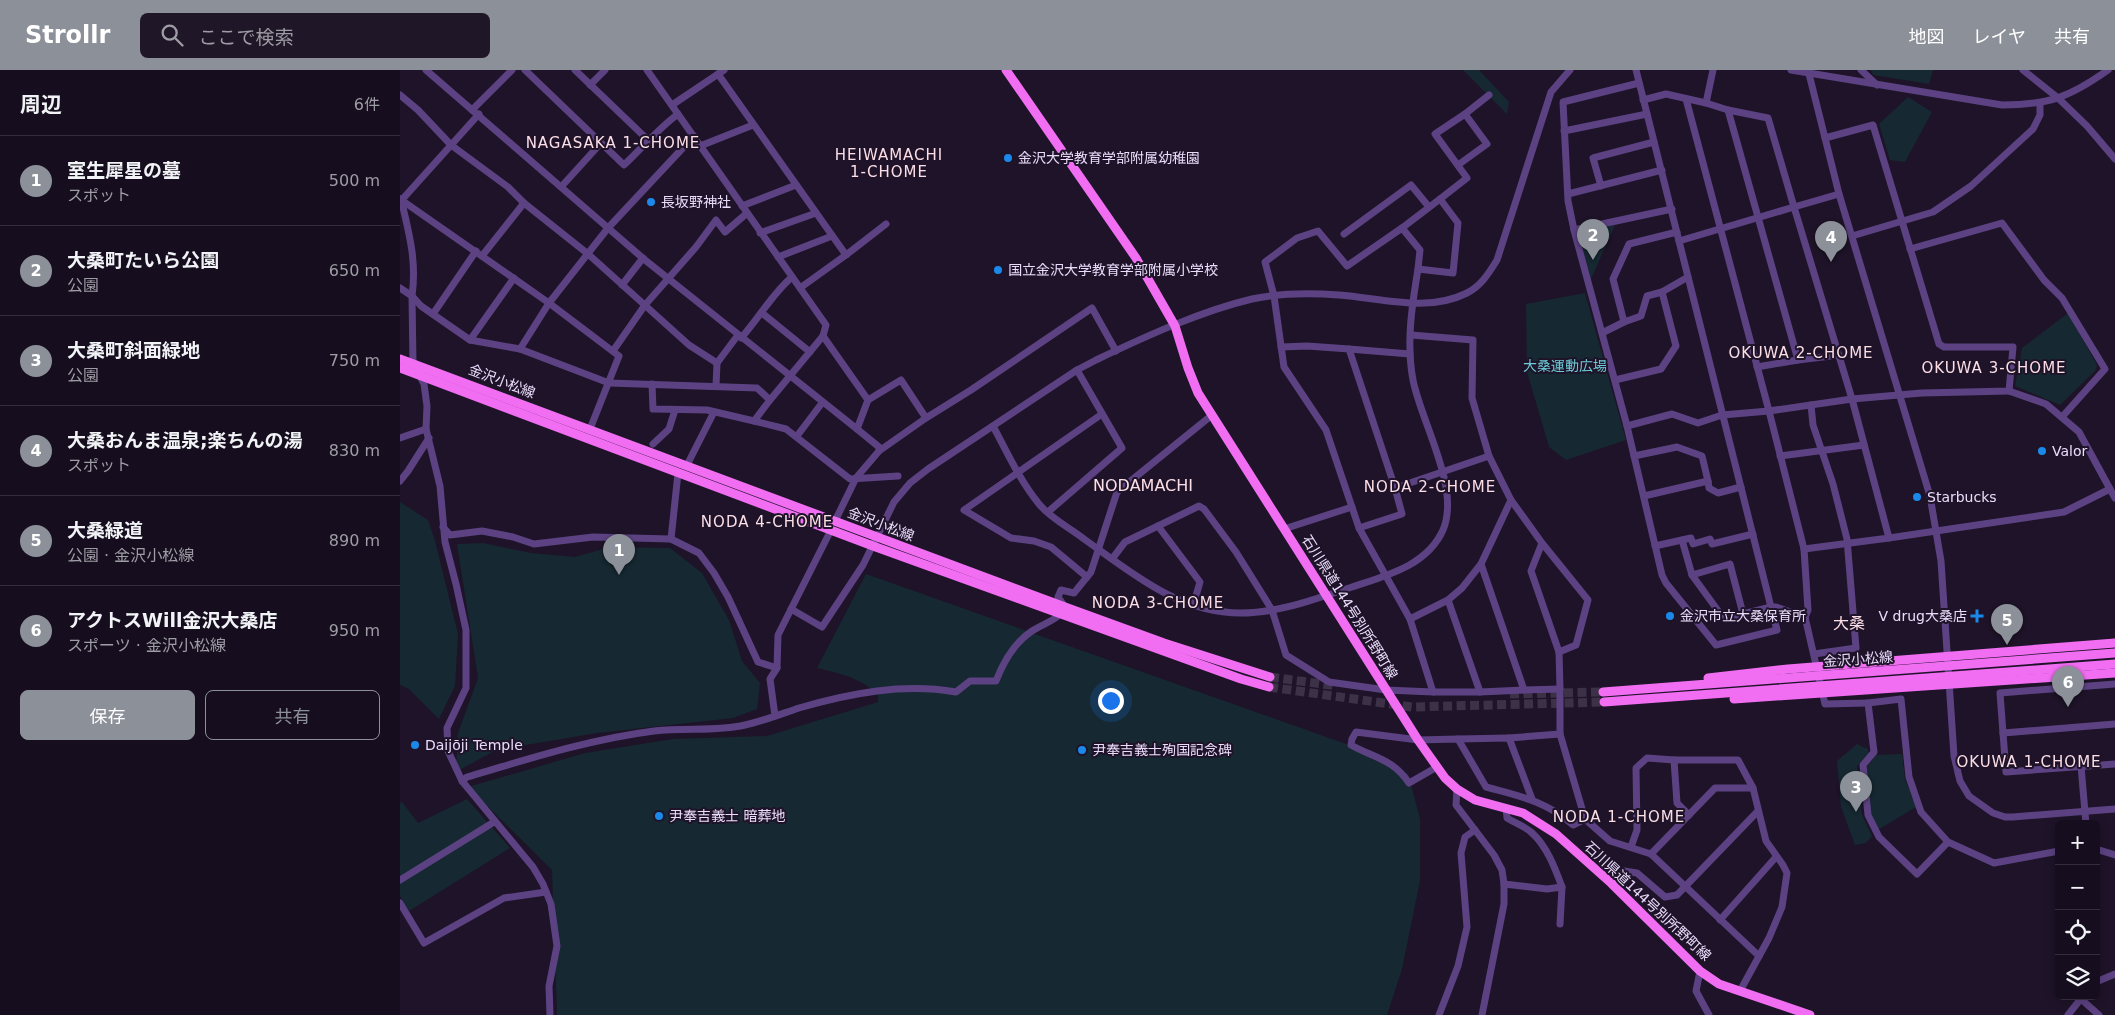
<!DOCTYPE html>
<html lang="ja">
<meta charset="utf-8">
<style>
body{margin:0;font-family:"DejaVu Sans","Noto Sans JP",sans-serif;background:#1f1727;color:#f1f3f6}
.controls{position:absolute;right:15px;bottom:15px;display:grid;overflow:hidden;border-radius:8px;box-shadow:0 2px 12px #0003}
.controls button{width:45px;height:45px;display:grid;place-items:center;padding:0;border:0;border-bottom:1px solid #352e3c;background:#160e1e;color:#f1f3f6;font:25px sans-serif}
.you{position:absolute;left:710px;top:630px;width:18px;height:18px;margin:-12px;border:4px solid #fff;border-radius:50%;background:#1a73e8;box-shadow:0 0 0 8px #1a73e833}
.badge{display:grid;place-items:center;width:32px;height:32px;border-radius:50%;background:#8c9099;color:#fff;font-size:16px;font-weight:700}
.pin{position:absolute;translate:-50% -41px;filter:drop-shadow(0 1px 2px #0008)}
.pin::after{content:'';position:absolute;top:26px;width:18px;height:15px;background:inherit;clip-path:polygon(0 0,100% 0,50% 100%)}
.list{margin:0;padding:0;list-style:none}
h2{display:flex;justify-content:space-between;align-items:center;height:65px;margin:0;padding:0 20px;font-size:21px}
h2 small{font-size:16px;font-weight:400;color:#9e9ca4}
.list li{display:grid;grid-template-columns:32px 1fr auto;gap:15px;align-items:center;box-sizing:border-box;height:90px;padding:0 20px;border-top:1px solid #352e3c}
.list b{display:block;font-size:19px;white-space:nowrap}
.list p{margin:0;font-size:16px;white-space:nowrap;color:#9e9ca4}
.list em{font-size:16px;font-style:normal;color:#9e9ca4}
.actions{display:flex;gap:10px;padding:15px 20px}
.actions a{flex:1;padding:11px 0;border:1px solid #8c9099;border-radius:8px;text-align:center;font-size:18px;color:#8c9099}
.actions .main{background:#8c9099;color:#fff}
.icon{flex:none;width:28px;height:28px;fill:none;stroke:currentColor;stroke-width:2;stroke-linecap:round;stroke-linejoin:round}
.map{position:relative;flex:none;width:1715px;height:945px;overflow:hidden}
header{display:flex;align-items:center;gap:30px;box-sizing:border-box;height:70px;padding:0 25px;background:#8c9099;color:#fff}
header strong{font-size:24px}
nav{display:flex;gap:28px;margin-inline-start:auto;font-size:18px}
.search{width:350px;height:45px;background:#1f1727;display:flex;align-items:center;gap:12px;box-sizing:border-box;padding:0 18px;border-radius:8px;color:#9e9ca4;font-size:19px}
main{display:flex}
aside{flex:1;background:#160e1e}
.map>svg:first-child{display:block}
.green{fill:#162831}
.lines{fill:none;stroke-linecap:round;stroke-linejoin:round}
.major-tunnel{stroke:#3d3148;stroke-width:9;stroke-dasharray:9 4.5;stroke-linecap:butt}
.minor{stroke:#5c4282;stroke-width:7}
.major{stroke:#f16ef2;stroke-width:9}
.poi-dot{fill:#1a89ea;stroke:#1e1328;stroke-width:2}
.labels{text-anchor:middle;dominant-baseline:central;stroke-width:4;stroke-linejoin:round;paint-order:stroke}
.poi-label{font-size:14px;fill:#ebdcfc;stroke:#1e1328;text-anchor:start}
.park-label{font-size:14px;fill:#6ecad6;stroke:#1e1328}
.street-label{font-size:14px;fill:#ebdcfc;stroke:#1e1328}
.neighbourhood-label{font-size:15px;letter-spacing:1px;fill:#fcdee6;stroke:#1e1328}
.quarter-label{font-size:16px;fill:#fcdee6;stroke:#1e1328}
</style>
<header>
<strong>Strollr</strong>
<div class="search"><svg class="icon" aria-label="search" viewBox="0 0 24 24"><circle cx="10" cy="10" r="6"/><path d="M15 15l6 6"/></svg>ここで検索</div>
<nav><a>地図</a><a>レイヤ</a><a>共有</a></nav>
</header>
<main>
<aside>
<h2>周辺<small>6件</small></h2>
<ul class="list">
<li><span class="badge">1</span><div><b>室生犀星の墓</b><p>スポット</p></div><em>500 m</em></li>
<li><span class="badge">2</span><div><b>大桑町たいら公園</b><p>公園</p></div><em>650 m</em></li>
<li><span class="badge">3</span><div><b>大桑町斜面緑地</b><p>公園</p></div><em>750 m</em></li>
<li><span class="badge">4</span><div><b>大桑おんま温泉;楽ちんの湯</b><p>スポット</p></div><em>830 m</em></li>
<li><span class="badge">5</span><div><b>大桑緑道</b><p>公園 · 金沢小松線</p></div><em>890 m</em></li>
<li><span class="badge">6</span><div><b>アクトスWill金沢大桑店</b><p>スポーツ · 金沢小松線</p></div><em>950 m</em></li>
</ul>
<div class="actions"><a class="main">保存</a><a>共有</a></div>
</aside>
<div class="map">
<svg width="1715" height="945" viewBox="0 0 1715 945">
<rect width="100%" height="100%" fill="#1e1328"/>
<g class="green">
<path d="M1063,0H1079L1109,32L1107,44Z"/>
<path d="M1471,0H1533L1529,14L1473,5Z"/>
<path d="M1508,27L1532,42L1505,92L1490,90L1479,54Z"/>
<path d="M1215,155L1191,209L1181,171L1187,161Z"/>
<path d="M1185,223L1226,370L1166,390L1149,377L1127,302L1126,234Z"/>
<path d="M1668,243L1697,295L1695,301L1660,335L1615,316L1622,278Z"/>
<path d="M0,432L28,450L35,471L58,564L55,616L39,649L9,619L0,615Z"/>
<path d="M83,473L131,483L175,487L210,477L270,478L302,503L329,550L342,591L360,613L357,639L333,648L197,663L96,680L56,702L58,663L78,608L57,474Z"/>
<path d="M466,504L960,679L972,689L1008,704L1020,749V811L1002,899L987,945H157L152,800L68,717L185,683L273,669L367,666L478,632V625C459,607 442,604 417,598Z"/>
<path d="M1457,674L1468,679V684L1457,696L1462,745L1472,766L1466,773L1455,775L1441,737L1437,691Z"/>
<path d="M1502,684L1505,709L1516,737L1476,761L1468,745L1464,701L1476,685Z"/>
<path d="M67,729L110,778L9,841L0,826V733L2,732L18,753Z"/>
</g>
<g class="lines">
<g class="major-tunnel">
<path d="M870,607L937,616"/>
<path d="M869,617L1012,637L1204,632"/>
<path d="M1110,624L1203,622"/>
</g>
<g class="minor">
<path d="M26,0L245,190L457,359L468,330L423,266"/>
<path d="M125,0L224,95C242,78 258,59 278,44"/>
<path d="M175,0L249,71"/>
<path d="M1236,0L1371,537H1376L1405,547L1408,540L1404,479L1369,341L1452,329L1522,323L1609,321L1613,277H1544L1539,274L1473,55L1425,68"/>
<path d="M1313,0L1306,33L1328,40L1398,290L1439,285"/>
<path d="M1391,0L1602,35C1649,35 1670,27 1708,0"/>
<path d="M1461,0L1477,15"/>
<path d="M1623,0L1658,28L1687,56L1715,89"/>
<path d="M318,4L446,185L486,154"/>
<path d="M1409,4L1439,124L1530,426L1541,491L1554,686L1560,711L1569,726L1593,743L1605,747H1613L1715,739"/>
<path d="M1239,13L1163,32L1168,131L1174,160L1227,356L1262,505L1266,513L1316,575L1377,560L1371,537L1343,544L1330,494L1292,505L1282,470"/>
<path d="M190,15L205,0"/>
<path d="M0,25L18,40L51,75L108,117L124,133L188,184L289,275L317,293"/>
<path d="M1243,30L1266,24L1306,33"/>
<path d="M272,35L324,0"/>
<path d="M72,40L112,0"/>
<path d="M1065,44L1089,25"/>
<path d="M1164,61L1247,44"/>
<path d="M300,76L353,55"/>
<path d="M1201,116L1193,88L1254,72"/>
<path d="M161,117L201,73"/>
<path d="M1168,124L1262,100"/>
<path d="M0,129L149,233L219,286L190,359"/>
<path d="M1,129C9,163 17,191 12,226L21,236L70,270L120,279L209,313L357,318L370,330L423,266L426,255L247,0"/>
<path d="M0,132L79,44"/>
<path d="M342,136L396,115"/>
<path d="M1002,158L947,196L918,161L897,168L865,192L874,226L884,297L926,360L959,458L1010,549L1048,530L1062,518L1081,494L1124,620L1160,619V664"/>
<path d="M1174,160L1272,139"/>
<path d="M360,163L416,143"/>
<path d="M944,164L1011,115L1029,137"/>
<path d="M1452,166L1533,142L1571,116L1633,59L1640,45V33"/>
<path d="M1279,171L1394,137L1368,48L1328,40"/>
<path d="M1510,179L1602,153L1644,210L1662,228L1705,299L1662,347"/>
<path d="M82,186L124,133"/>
<path d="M378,187L432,166"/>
<path d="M1018,199L1020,180L1002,158L1040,129"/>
<path d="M222,215L243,188"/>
<path d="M0,218L12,226L13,293L24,314L27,336L26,359L40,416L45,472L56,514L66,560V618L47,658L48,681L62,711L133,797L143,814L151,834L157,876L149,916L150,945"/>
<path d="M400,218L446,185"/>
<path d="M362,243L410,282"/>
<path d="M33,244L76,181"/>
<path d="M1224,252L1241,246L1247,226L1262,222"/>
<path d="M1202,263L1224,252L1213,209L1229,174L1277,162"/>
<path d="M1011,265L1073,270L1072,328L1089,386"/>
<path d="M341,268C359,248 372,224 392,207"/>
<path d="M70,270L114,208"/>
<path d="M881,277L907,276L949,279L995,418"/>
<path d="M120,279L149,233L208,158L294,66"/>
<path d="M949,279L1010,284"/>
<path d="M213,281L245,235L296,177L316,150L325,162L346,144"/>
<path d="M1357,297L1398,290"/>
<path d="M1215,310L1261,299L1276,276L1262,222L1288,207"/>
<path d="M252,314L253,339L307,340L354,351"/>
<path d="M316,316L317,293L338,265"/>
<path d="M370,330L354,351L386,359L450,409L498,406"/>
<path d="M468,330L501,310L526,348L479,381"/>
<path d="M1411,335L1413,355L1433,414L1447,469L1456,578L1414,584"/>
<path d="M526,348L571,320L692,238L716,281"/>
<path d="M593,356C607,382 620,411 639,434C650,448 670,458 684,469C732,503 778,543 841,543C879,543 915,529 952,517C985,506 1027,496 1043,460C1061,418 1021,352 1013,310C1006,273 1012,235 1018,199L1053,203L1058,153L1040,129L1067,108L1035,64L1065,44L1087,74L1058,95"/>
<path d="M1227,356L1272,344L1298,353L1322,345L1369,341L1286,29"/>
<path d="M397,366L422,333"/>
<path d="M0,368L26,359"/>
<path d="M253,374L269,359L275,340"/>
<path d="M1234,386L1277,377L1302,386L1308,411"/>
<path d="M1380,386L1464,375"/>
<path d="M287,395L314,342"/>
<path d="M0,411L8,401L29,368"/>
<path d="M1710,419L1715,428"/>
<path d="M1244,426L1308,411L1309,418L1318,423L1341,417"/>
<path d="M1111,430L1142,473L1131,501L1159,582L1176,575L1188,530L1142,473"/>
<path d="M648,442L722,378L677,300"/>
<path d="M435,451L456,408L479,381V377L457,359"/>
<path d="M758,456L800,512L793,536"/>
<path d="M43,457L50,465L82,461L113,467L134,474L193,467L271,469L299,483L314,503L328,527L358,592L377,598"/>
<path d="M959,458L1002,444L995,418L1089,386L1111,430L1081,494"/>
<path d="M884,459L952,437"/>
<path d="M1489,468L1664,442L1710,419L1679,362L1646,334L1609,321"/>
<path d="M271,469L278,403"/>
<path d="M1255,476L1291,468L1293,474L1310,469L1312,474L1353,464"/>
<path d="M1404,479L1489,468L1452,329L1394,137L1439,124"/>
<path d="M712,489L725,472L799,436L804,439L836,482L872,540L886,585L929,612L986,620L1033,622"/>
<path d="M1292,505L1324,549L1343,544"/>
<path d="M687,507L651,477L634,471L611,468L564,440L702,344"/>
<path d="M391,539L422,557L463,495L494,432L510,413L528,399L677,300L696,290C744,267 801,241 852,229C879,223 911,223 939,225C981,228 1027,243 1067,223C1081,216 1089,203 1097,190L1151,22L1170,0"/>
<path d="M1405,547L1425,634L1468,633"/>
<path d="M1010,549L1033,622H1080L1048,530"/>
<path d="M1159,582L1160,619"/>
<path d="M1715,614L1600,623L1603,663L1715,654"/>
<path d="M1080,622L1124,620"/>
<path d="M375,646L370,609L377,598L378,565L431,460"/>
<path d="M1603,663L1606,702L1715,694"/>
<path d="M1109,668L1160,664L1185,749"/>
<path d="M1058,669L1109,668L1132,729"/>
<path d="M1274,690L1277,733L1289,745"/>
<path d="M1681,696L1686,754"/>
<path d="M1037,697L1009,713C993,689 974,688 951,675L952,669L956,662L1018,670L1058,669L1086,717C1119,726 1146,731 1173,755L1185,749L1210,771L1251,784L1359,886"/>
<path d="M62,711L67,707C128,689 191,669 254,661C285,657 315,662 345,655C363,651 381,644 399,638C451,623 503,613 556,622L570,611H596C603,593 615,572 632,561C644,553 659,550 665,537L658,527L661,520L674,523L691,502L717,422L812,345"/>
<path d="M1057,719L1056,735L1094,785L1102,800L1104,814V834L1082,945"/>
<path d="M1106,738L1107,748C1115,753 1124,756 1131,762C1147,776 1155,798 1162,817"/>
<path d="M1548,772L1517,804L1479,767L1468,745L1463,695L1474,682L1468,633L1501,629L1509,707L1521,742L1548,772L1594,793L1659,781"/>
<path d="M1231,777L1237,760L1236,698L1247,688L1274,690H1338L1353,718L1366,771L1383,795L1387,803L1382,837L1369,868L1340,921"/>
<path d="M1696,779L1715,785"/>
<path d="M1251,784L1315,718H1353"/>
<path d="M0,810L94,752"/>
<path d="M1211,813L1224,801L1237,803L1265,827L1277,825L1358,741"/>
<path d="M1104,814L1147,819L1162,817L1160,854"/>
<path d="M0,833L24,873L104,828L146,822"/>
<path d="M1320,850L1376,787"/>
<path d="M1300,901L1296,921L1309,945"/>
<path d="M1696,912L1715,904"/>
<path d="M1681,929L1699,945"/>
<path d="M1039,945L1058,896L1067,857L1061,783L1065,767L1075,760"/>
<path d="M1668,945L1683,926"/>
</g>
<g class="major">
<path d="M606,0L736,188L775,256L788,298L798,323L1018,670L1045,708L1057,719L1075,730L1123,743L1156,764L1211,813L1300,901L1319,914L1410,945"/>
<path d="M0,289L665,537L764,573L870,607"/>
<path d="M0,298L473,476L841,609L869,617"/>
<path d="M1308,608L1388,599L1715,573"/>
<path d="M1203,622L1715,583"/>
<path d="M1334,629L1715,603"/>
<path d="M1204,632L1715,594"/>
</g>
</g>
<g class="poi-dot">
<circle cx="608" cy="88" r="5"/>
<circle cx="251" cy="132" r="5"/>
<circle cx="598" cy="200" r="5"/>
<circle cx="1642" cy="381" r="5"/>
<circle cx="1517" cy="427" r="5"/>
<circle cx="1270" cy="546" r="5"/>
<path d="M1574.5 538.5h5v5h5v5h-5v5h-5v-5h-5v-5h5z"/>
<circle cx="15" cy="675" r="5"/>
<circle cx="682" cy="680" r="5"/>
<circle cx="259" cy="746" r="5"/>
</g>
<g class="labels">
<g class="poi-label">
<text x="618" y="88">金沢大学教育学部附属幼稚園</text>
<text x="261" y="132">長坂野神社</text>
<text x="608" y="200">国立金沢大学教育学部附属小学校</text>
<text x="1652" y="381">Valor</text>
<text x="1527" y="427">Starbucks</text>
<text x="1280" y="546">金沢市立大桑保育所</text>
<text x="1567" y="546" text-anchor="end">V drug大桑店</text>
<text x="25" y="675">Daijōji Temple</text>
<text x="692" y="680">尹奉吉義士殉国記念碑</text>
<text x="269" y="746">尹奉吉義士 暗葬地</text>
</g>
<g class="park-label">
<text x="1165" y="296">大桑運動広場</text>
</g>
<g class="street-label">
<text transform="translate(102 311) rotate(21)">金沢小松線</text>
<text transform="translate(481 454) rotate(21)">金沢小松線</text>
<text transform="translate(950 537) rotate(58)">石川県道144号別所野町線</text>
<text transform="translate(1458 589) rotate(-4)">金沢小松線</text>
<text transform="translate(1248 831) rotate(43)">石川県道144号別所野町線</text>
</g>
<g class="neighbourhood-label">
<text x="213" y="73">NAGASAKA 1-CHOME</text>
<text x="489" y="85">HEIWAMACHI<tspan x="489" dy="17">1-CHOME</tspan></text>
<text x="1401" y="283">OKUWA 2-CHOME</text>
<text x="1594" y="298">OKUWA 3-CHOME</text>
<text x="1030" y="417">NODA 2-CHOME</text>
<text x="367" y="452">NODA 4-CHOME</text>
<text x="758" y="533">NODA 3-CHOME</text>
<text x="1629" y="692">OKUWA 1-CHOME</text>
<text x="1219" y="747">NODA 1-CHOME</text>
</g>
<g class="quarter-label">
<text x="743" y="415">NODAMACHI</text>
<text x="1449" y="553">大桑</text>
</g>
</g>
</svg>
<div class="controls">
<button>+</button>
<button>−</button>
<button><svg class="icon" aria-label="locate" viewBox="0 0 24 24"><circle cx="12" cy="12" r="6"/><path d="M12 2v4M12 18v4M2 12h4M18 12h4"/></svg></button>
<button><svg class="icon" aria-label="layers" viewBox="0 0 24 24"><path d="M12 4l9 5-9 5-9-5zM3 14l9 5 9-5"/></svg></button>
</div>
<div class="you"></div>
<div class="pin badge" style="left:219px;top:505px">1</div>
<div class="pin badge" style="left:1193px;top:190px">2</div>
<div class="pin badge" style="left:1456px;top:742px">3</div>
<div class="pin badge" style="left:1431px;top:192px">4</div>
<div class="pin badge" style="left:1607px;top:575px">5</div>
<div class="pin badge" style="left:1668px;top:637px">6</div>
</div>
</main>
